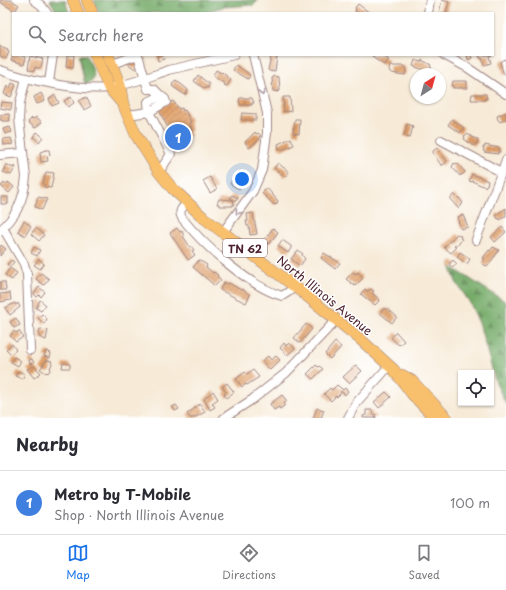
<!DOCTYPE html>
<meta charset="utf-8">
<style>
body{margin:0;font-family:"Playpen Sans",sans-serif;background:#f2f2f3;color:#2b2b33}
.controls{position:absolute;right:12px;bottom:12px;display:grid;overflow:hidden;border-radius:0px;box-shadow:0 1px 3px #0004}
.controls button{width:36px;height:36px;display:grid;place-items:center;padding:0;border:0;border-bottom:1px solid #e1e1e2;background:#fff;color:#2b2b33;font:20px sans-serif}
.compass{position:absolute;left:410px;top:68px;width:36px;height:36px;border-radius:50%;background:#fff;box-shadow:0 1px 3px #0004;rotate:36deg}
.you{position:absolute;left:242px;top:179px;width:14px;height:14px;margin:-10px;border:3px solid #fff;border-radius:50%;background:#1a73e8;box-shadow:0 0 0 6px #1a73e833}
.badge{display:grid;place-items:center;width:26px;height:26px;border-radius:50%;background:#1a73e8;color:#fff;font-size:13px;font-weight:700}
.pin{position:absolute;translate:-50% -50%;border:2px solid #fff;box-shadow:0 1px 4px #0006}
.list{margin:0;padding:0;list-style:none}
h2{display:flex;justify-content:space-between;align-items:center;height:52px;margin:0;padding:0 16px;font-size:17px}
h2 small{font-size:13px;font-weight:400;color:#7c7c81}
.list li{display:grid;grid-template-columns:26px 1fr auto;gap:12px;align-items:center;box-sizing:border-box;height:64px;padding:0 16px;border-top:1px solid #e1e1e2}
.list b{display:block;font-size:15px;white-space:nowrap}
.list p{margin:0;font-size:13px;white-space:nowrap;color:#7c7c81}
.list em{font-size:13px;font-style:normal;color:#7c7c81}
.icon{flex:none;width:22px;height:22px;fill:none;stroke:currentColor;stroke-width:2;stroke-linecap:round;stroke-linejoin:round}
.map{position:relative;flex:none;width:506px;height:418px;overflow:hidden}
.search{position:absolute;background:#fff;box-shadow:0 1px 3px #0004;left:12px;right:12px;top:12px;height:44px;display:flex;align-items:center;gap:10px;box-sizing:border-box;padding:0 14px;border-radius:0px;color:#7c7c81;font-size:15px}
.sheet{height:116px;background:#fff}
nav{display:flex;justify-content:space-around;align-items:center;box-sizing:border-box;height:56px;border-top:1px solid #e1e1e2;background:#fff;font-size:11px;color:#7c7c81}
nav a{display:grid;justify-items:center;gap:2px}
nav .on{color:#1a73e8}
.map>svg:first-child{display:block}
.forest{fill:url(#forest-firs);stroke:#5f6449}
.building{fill:url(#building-hatch)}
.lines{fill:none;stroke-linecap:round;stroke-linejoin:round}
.minor-casing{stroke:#a08582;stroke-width:10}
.highway-casing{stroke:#a08582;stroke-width:12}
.minor{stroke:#fff;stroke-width:8}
.highway{stroke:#f8bf6c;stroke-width:11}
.oneway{stroke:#ae9aa0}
.labels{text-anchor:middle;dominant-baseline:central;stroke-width:3;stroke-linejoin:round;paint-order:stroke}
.shield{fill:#fff;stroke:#80626b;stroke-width:1}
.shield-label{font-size:11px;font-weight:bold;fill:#4a1f2b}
.street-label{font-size:12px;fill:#4a1f2b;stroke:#fff}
</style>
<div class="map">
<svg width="506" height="418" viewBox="0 0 506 418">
<defs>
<pattern id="forest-firs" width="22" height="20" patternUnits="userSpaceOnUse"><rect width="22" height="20" fill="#74aa67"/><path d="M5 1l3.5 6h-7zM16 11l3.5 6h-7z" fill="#618a55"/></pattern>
<pattern id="building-hatch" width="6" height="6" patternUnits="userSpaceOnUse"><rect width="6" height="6" fill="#e1a069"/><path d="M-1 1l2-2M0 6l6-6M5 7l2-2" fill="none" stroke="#b88257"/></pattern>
</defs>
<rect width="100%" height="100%" fill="#fff"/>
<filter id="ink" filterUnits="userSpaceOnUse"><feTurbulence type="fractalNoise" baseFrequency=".025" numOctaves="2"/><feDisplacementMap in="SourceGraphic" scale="8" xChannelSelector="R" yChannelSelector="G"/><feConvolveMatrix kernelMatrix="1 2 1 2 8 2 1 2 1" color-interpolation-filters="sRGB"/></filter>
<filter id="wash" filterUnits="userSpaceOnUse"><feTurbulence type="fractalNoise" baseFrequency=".012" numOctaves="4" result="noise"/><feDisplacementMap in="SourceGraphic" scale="16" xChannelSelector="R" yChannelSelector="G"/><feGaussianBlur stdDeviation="0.9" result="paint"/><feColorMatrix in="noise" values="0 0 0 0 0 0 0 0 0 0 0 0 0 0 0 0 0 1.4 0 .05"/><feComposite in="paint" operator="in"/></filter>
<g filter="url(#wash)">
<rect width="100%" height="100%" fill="#f7ebd8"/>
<g class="forest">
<path d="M50,0H65L69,13H57Z"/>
<path d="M94,0H258L254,5L222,7L203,13H99Z"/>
<path d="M79,55H86C91,65 101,79 85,85Z"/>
<path d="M450,266L506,302V404L496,383L479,323L470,303L456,282Z"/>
</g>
<g id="blocks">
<g class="building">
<path d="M1,0H11L19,5L15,11L0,2Z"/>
<path d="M442,0L449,2L446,13H439Z"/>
<path d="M358,4L370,13H358L355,11L356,9L355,8Z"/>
<path d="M0,46L8,49L7,51L9,52L6,59L0,56Z"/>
<path d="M13,55H21L26,57L24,64L11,60Z"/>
<path d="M67,55H74L73,68L66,67Z"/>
<path d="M157,55H163L164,59L158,61Z"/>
<path d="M373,55H382L388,59V61L384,65L372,57Z"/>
<path d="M467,55H471L472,58L468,60Z"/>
<path d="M479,55H492L489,56L491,63L484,65L482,58H480Z"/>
<path d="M30,56L43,59L41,68H36V67H35L34,71L28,69Z"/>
<path d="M271,56L277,57L275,71H272V72L268,70Z"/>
<path d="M131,58L139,64L135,69L127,63Z"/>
<path d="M504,59V60L506,59V75H504L500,62Z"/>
<path d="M415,60L421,62L422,60L431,65L430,67L432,68L429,74L423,72L424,70L413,66Z"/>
<path d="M236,65L249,74V75L250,76L248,79L233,70Z"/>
<path d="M390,66H405L406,72L405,75L391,73L389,70Z"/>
<path d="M216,70L221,73L222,72L231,80L227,86L224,85L225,84L213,76Z"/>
<path d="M198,75L209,84L208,88L206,87L205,89L194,81Z"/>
<path d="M274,76L279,77L280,91H277L278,92L273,91L272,78L274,77Z"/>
<path d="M176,80L187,89L188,91L185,95L172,86L173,84L172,83Z"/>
<path d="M440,81L445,85L441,90L440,89Z"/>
<path d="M453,81H467V88H453V86H452Z"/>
<path d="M12,83L16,85L11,97L4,94L7,86L10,88Z"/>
<path d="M41,93L45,101L37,104L34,97Z"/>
<path d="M472,94H486L487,99L485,98V100H471Z"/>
<path d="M55,95L59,103L52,106L49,99Z"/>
<path d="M71,97L74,103L68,107L64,101Z"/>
<path d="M86,97L91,106L84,110L79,101Z"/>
<path d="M283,97H290L291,111L284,112Z"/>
<path d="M240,98H252L254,103H252V105H240V102H239Z"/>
<path d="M173,101L179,109L182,108L183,111L185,110L191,122L189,123L192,130L189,132L191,135L187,137L188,138L176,144L158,108Z"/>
<path d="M1,102L12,103L11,110L0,108Z"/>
<path d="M506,112V119L500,122L498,120L497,116Z"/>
<path d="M242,113L256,114V120H241Z"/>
<path d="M9,114L10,121H2V120H0V115Z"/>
<path d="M36,117L42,122L35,128L28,122L32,118L34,119Z"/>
<path d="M295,119H300L299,134L293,133Z"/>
<path d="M452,119L464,128L460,133L448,125Z"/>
<path d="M407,124L413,126L410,138L404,136Z"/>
<path d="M10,127L12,132L5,134L3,129Z"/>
<path d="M37,132L43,137L39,142L33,137Z"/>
<path d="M255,132L256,134L258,133L261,136L259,137L260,139L249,148L245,142Z"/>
<path d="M467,134L478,140L477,144L476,143L474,146L464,139L465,137L464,136Z"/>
<path d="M11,138L13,144L4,145L3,139Z"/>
<path d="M291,138L294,145L281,150L280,148L279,149L278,144Z"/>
<path d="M485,145L499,148L500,152H498V154L484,152L483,147H485Z"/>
<path d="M437,148L447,161L443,165H441L433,153V151Z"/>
<path d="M46,150H49L50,155L47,156L48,161L41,162L40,152Z"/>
<path d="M278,163L289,172L285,177L274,168Z"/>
<path d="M454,163L455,164L457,163L465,172L462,175L461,174L460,176L452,167Z"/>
<path d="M6,164L13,168L14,166L16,167L11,175L3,172L4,169H6H4Z"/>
<path d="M46,172L54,173L51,188L44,187V185L43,184Z"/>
<path d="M472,174L488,181L487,185H486L485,187L472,181V182L469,181Z"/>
<path d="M210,177L217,189L210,193L203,181Z"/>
<path d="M233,178L243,184L239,189L230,184Z"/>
<path d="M8,182L14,187L9,193L1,186L4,183L6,185Z"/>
<path d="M267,188L278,201L276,205L275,204L274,205L262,193Z"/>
<path d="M454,194L458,198H459L463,203L458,208L450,199Z"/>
<path d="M232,195L238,198L236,201L230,198Z"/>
<rect x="1" y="197" width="7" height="7"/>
<path d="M38,197L47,199L42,210L35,207Z"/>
<path d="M219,199L233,200L234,204H233V206H219V204H217Z"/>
<path d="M506,208V216L500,220L499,218L498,219L496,215Z"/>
<path d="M253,213L257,234L250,235L249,226H247L246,221H248L247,214Z"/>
<path d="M463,215L468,227L461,229L457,217Z"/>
<path d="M24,221L31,226L25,236L18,231Z"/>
<path d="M502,227L506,232L495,242L491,237Z"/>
<path d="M36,228L44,235L39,241L31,234Z"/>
<path d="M177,228L180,232L182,231L184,236H183L190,247L191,246L194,250L192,251L195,255L188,260L170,233Z"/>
<path d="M273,228L278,232L269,244L264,240Z"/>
<path d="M457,234L461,236L460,238L462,239L458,245L457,244L454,246L456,248L451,253L444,247Z"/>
<path d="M282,240L291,246V248L288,253L278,246Z"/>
<path d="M1,245L6,249L0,256V247Z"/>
<path d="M34,247L40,250L37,256L31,253Z"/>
<path d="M493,247L499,250L488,266L486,265V266L482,263L485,259L483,258L489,250L490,251Z"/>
<path d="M298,250L303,254L302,255L305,259L300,266L291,259Z"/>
<path d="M460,252L470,259L467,264L457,257Z"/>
<path d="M324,253L340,263L335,269L321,258Z"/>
<path d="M39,259L44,264L40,269L34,265Z"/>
<path d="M12,260L14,262L10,267L7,264Z"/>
<path d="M199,260L207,265L206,267L213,273L214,272L218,275L217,276L221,280L215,286L193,267Z"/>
<path d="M453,260L457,264L452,268L449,264Z"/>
<path d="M10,268L17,273L12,280L5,275Z"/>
<path d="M353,272L356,274L358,272L363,278L355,286L346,279Z"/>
<path d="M41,273L49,279L44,285L36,279Z"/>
<path d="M0,282H5L6,290H0Z"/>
<path d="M224,282L228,284L229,283L241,290L242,289L250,295L246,303L220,290Z"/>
<path d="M39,287L45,292L41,297L39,295L37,297L34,294Z"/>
<path d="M365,289L367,291L371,289L374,291L372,293L380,300L375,305L362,295L361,294Z"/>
<path d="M10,293L11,300L0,302V294Z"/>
<path d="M40,300L46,305L41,311L36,308Z"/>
<path d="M15,303L16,305L18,303L20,307L10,315L5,308Z"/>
<path d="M384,308L386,310L387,308L397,317L392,323L380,313Z"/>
<path d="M42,314L47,319L44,324L38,318Z"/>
<path d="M16,318L20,325L14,328L10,322Z"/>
<path d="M306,324L312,329L300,343L294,338Z"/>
<path d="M40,329L48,330L46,340L39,337L40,335L39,334Z"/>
<path d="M14,331L16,333L19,331L23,337L16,342L10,336Z"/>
<path d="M396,332L404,341L399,345L391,338Z"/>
<path d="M335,342L341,347L330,359L325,354Z"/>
<path d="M284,343L286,346L289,343L295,348L287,355L280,348Z"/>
<path d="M12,344L16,350L11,354L6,349Z"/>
<path d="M46,351L51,353L50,358L44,356Z"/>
<path d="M268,356L271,360L276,356L280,360L270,370L262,361Z"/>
<path d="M14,357L21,361L18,366L11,362Z"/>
<path d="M32,359L34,363L30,364L29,360Z"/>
<path d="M47,360L52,361L51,362L52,364L50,368L51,369L48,373L47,372L46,373L40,369Z"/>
<path d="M63,363L70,364V368H62Z"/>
<path d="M316,365L318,367L319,366L323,369L313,379L307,374Z"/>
<path d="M356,365L362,371L349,383L343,377Z"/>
<path d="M34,366L41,373L34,378L27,369Z"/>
<path d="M253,370L259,377L247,385L246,384L242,387L236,379L245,372L247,374Z"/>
<path d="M18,371L25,374L22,379L15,376Z"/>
<path d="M227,383L234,392L226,398L224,394L226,392L222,387Z"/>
<path d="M337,385L343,390L345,388L348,391L345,395L341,391V393L337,397L336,396L331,401L324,394L330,388L332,390Z"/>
<path d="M213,391L218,399L212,403L215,407L210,410L204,399Z"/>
<path d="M386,392L391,397L379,408L374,402Z"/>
<path d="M282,395L287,401L284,403L285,405L280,409L279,407L274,410L270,404Z"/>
<path d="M200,404L205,412L194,418H190L187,414Z"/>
<path d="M176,405L179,409L175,411L172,407Z"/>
<path d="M317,408L324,410L321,418H313Z"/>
<path d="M366,410H372L373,415L375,414L376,418H363V416L366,415Z"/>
</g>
</g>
</g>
<g filter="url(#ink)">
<use href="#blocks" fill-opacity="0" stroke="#a08582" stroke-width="1"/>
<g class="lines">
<g class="minor-casing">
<g id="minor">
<path d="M34,0L41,5L47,13"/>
<path d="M428,13L430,0"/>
<path d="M138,55L148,89H154L161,96L148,102L149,112L166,102L165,99L161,96"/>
<path d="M444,55L468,68L506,94"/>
<path d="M112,64L138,55"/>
<path d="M0,70C27,80 79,91 107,88C126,86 151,76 169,70C190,65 212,60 234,55"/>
<path d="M49,82L53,55"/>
<path d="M128,115L149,112L171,154L159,172"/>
<path d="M441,140L501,172"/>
<path d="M0,155L23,153"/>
<path d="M187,203C182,208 178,211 182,218C204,246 249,286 282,296L296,287"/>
<path d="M3,228L24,264L27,274L30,350"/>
<path d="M0,230C17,217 24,198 26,177L19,119L20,103L26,78"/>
<path d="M223,232L253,191L262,170L267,133V113L253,55"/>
<path d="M476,240L506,160"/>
<path d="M224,418L253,399L286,373L337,319"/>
<path d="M348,418L356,403L389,366"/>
</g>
</g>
<g class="highway-casing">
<g id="highway">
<path d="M73,0L78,13"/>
<path d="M87,0L92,13"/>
<path d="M95,55L109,88L122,103"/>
<path d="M108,55L120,85L123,104L136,135L159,172L172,188L204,218L302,292L360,339L394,370L412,394L435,418"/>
<path d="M402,375L412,381L447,418"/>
</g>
</g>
<use href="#minor" class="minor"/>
<use href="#highway" class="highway"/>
</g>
<defs><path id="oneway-chevron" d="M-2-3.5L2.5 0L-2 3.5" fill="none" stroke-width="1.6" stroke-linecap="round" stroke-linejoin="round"/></defs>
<g class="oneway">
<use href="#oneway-chevron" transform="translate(262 93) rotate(77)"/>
<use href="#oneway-chevron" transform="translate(238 212) rotate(126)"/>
</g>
</g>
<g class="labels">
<rect class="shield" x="223" y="239" width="44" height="18" rx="3"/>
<g class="shield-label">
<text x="245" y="248">TN 62</text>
</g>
<g class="street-label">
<text transform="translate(325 295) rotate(39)">North Illinois Avenue</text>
</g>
</g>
</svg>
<div class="controls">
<button><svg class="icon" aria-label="locate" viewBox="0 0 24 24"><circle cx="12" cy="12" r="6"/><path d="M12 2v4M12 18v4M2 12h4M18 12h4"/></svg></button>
</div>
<svg class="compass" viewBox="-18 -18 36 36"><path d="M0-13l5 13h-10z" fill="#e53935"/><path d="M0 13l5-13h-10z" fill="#7c7c81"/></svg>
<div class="you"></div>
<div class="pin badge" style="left:178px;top:137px;background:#3f7fe0">1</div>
<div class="search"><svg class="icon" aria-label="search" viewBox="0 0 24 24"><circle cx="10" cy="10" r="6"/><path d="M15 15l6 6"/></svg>Search here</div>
</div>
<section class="sheet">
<h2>Nearby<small></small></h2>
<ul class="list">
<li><span class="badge" style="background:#3f7fe0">1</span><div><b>Metro by T-Mobile</b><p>Shop · North Illinois Avenue</p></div><em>100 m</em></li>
</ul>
</section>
<nav>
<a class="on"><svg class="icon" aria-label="map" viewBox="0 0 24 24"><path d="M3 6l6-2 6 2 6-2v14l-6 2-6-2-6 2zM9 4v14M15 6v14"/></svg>Map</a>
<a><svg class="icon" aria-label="directions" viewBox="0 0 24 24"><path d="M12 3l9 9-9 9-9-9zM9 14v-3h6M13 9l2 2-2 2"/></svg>Directions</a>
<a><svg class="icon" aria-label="saved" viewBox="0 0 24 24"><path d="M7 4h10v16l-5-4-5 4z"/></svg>Saved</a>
</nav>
